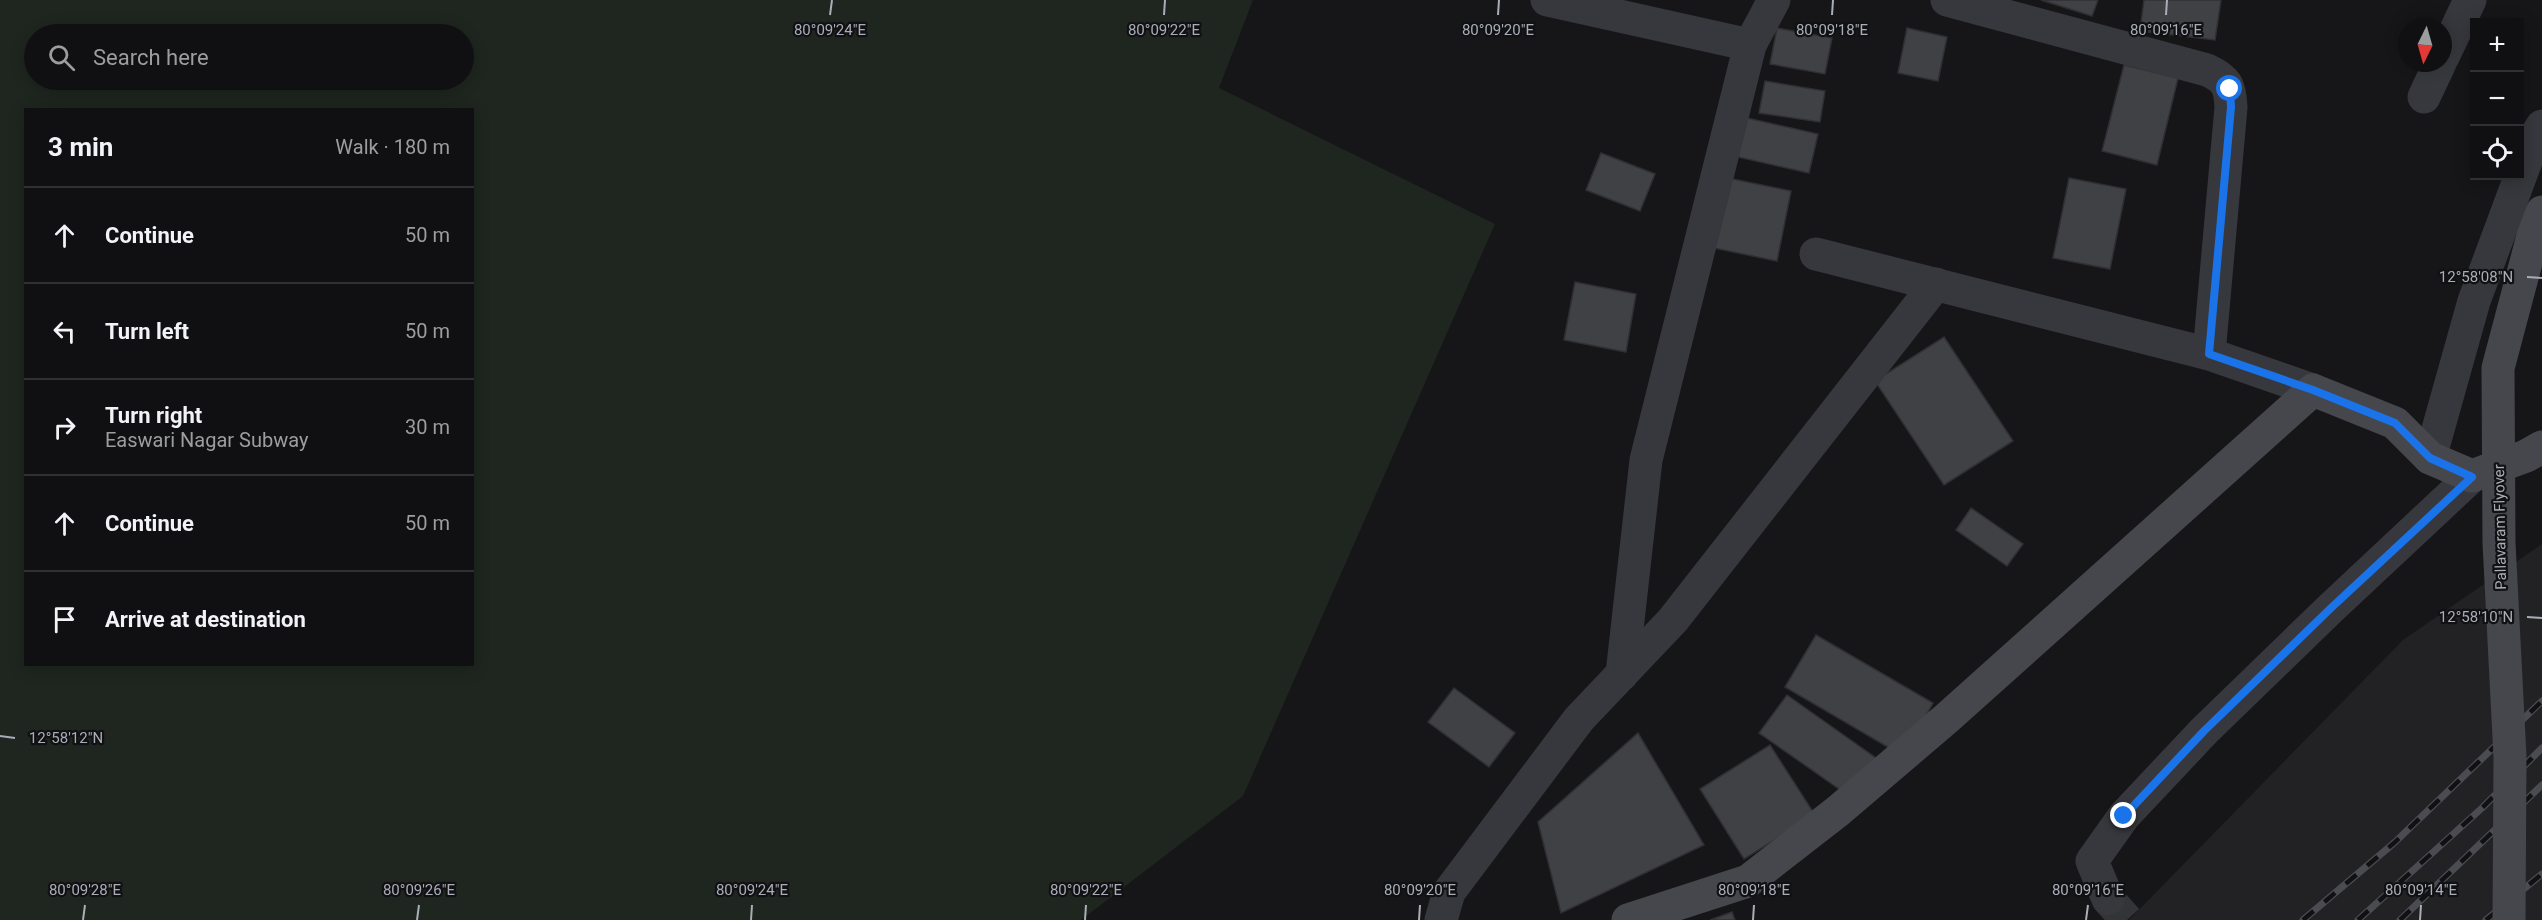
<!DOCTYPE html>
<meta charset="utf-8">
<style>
body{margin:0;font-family:Roboto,sans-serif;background:#1e1e20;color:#f1f3f6}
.controls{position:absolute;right:18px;top:18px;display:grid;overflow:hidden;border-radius:0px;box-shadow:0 3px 15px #0003}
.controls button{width:54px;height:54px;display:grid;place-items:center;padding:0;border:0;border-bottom:2px solid #303032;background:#101012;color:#f1f3f6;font:30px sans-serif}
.compass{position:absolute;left:2398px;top:18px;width:54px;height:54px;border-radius:50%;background:#101012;box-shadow:0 3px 15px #0003;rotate:185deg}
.stop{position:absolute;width:18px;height:18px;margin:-14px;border:4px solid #1a73e8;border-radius:50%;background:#fff}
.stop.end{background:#1a73e8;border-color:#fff;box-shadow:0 2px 6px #0008}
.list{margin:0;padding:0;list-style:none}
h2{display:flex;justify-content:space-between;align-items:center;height:78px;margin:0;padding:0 24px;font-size:26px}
h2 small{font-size:20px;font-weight:400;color:#9c9d9f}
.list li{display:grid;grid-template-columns:39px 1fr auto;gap:18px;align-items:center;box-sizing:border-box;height:96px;padding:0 24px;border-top:2px solid #303032}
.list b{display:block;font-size:22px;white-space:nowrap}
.list p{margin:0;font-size:20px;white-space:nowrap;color:#9c9d9f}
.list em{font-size:20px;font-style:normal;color:#9c9d9f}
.icon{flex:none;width:33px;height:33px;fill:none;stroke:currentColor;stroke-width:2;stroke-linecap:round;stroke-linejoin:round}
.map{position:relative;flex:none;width:2542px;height:920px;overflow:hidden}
.search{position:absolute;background:#101012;box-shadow:0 3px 15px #0003;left:24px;top:24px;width:450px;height:66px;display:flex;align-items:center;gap:15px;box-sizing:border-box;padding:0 21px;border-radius:33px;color:#9c9d9f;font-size:22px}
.panel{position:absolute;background:#101012;box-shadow:0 3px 15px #0003;left:24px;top:108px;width:450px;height:558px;border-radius:0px}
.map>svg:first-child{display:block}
.built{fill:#222225}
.green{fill:#1e261f;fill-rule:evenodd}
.building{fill:#404145;stroke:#303034;stroke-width:1.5}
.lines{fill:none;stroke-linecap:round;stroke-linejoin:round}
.street-tunnel{stroke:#333438;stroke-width:33;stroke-dasharray:33 16;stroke-linecap:butt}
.street{stroke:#37383d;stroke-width:33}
.secondary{stroke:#45474d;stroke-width:33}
.rail-casing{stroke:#4a4c52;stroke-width:7}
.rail{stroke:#111113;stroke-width:4.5;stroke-dasharray:14;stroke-linecap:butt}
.secondary-bridge{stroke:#45474d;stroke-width:33}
.route{stroke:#1a73e8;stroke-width:8}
.ticks{fill:none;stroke:#a8adb8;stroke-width:2}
.labels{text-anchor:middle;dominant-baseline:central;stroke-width:4.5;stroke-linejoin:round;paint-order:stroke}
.street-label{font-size:15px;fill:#a8adb8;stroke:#111113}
.ticks-label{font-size:15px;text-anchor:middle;fill:#a8adb8;stroke:#111113;stroke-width:4.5;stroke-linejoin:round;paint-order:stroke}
</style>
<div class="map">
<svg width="2542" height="920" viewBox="0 0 2542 920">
<rect width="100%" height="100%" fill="#161618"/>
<path class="built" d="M2542,544V920H2129L2403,640Z"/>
<path class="green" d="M0,0H1253L1219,88L1495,224L1243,796L1081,920H0ZM34,34H464V80H34ZM26,110H472V664H26Z"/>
<g class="building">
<path d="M2041,0H2098L2092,16Z"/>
<path d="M2144,0H2221L2215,40L2140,31Z"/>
<path d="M1777,28L1832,38L1825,74L1770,64Z"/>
<path d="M1907,28L1947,37L1938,81L1898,73Z"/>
<path d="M2124,65L2178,78L2157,165L2102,151Z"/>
<path d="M1765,81L1825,91L1820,122L1759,113Z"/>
<path d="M1747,118L1818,134L1809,173L1738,157Z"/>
<path d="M1601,153L1655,174L1640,211L1586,190Z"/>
<path d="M1723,177L1791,191L1777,261L1709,247Z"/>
<path d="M2069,178L2126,189L2110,269L2053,258Z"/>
<path d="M1575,282L1636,294L1626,352L1564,340Z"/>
<path d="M1944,337L2013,441L1944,485L1875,381Z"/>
<path d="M1971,508L2023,544L2007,566L1956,530Z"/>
<path d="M1816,635L1933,703L1903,756L1785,687Z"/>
<path d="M1454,688L1515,733L1489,767L1428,722Z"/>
<path d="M1787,695L1876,758L1849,796L1759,733Z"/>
<path d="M1638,733L1704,845L1561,913L1538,822Z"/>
<path d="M1770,745L1815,815L1744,859L1700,789Z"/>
<path d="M1732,912L1735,920H1710Z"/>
</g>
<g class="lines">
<path class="street-tunnel" d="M2108,899L2127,920"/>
<g class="street">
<path d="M1547,0L1750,45L1774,0"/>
<path d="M1947,0L2207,70C2227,79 2230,86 2231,107L2209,354"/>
<path d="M2443,57L2470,0"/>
<path d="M2424,97L2440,63"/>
<path d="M1816,254L2209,354L2313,390"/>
<path d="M2430,458L2474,301L2535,137L2542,126"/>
<path d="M1622,674L1646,460L1750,45"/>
<path d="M2108,899L2092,861L2124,816L2204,731L2331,608L2472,476"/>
<path d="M1441,920L1449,892L1579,719L1673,620L1936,284"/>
</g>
<path class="secondary" d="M1628,920L1748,881L1838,811L1947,718L2313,390L2395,423L2430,458L2472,476L2526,456L2542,447"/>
<g class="rail-casing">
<g id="rail">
<path d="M2303,920L2394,843L2542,701"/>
<path d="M2358,920L2482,808L2542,748"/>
<path d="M2400,920L2542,785"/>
<path d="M2486,920L2542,874"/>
</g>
</g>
<use href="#rail" class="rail"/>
<path class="secondary-bridge" d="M2509,920L2510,757L2499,543L2498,368L2533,236L2542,212"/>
</g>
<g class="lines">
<path class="route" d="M2124,816L2204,731L2331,608L2472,477L2430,458L2395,423L2313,390L2209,354L2231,107L2230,89"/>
</g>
<path class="ticks" d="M830,15L832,0M1164,15L1165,0M1498,15L1499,0M1832,15L1833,0M2166,15L2167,0M2527,277L2542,278M2527,617L2542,618M0,736L15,738M83,920L85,905M417,920L419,905M751,920L752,905M1085,920L1086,905M1419,920L1420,905M1753,920L1754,905M2086,920L2088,905M2420,920L2421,905"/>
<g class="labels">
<g class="street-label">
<text transform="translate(2500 527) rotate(-91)">Pallavaram Flyover</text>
</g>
</g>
<g class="ticks-label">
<text x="830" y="35">80°09'24"E</text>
<text x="1164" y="35">80°09'22"E</text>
<text x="1498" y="35">80°09'20"E</text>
<text x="1832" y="35">80°09'18"E</text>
<text x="2166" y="35">80°09'16"E</text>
<text x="2476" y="282">12°58'08"N</text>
<text x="2476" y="622">12°58'10"N</text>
<text x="66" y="743">12°58'12"N</text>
<text x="85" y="895">80°09'28"E</text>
<text x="419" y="895">80°09'26"E</text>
<text x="752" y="895">80°09'24"E</text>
<text x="1086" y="895">80°09'22"E</text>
<text x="1420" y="895">80°09'20"E</text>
<text x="1754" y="895">80°09'18"E</text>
<text x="2088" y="895">80°09'16"E</text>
<text x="2421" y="895">80°09'14"E</text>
</g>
</svg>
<div class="controls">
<button>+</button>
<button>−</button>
<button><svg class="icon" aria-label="locate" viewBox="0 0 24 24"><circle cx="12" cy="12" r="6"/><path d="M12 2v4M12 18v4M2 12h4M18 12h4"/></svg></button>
</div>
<svg class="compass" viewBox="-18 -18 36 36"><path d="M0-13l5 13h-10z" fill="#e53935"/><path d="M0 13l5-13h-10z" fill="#9c9d9f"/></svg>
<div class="stop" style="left:2230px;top:89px"></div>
<div class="stop end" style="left:2124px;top:816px"></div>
<div class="search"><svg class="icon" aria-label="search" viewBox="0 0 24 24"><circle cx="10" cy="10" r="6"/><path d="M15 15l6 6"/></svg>Search here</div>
<section class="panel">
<h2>3 min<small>Walk · 180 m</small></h2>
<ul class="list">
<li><svg class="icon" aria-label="ahead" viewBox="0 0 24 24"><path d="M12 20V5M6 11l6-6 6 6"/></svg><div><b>Continue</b></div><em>50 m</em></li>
<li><svg class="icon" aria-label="left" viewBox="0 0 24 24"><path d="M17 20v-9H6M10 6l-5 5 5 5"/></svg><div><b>Turn left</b></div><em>50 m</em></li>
<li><svg class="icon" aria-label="right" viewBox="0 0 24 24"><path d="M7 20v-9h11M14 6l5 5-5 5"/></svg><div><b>Turn right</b><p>Easwari Nagar Subway</p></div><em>30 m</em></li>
<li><svg class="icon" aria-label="ahead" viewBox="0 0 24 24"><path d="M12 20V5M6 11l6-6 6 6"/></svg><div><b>Continue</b></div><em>50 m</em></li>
<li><svg class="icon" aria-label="arrive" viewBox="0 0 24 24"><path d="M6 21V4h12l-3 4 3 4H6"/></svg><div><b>Arrive at destination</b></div></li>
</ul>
</section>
</div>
